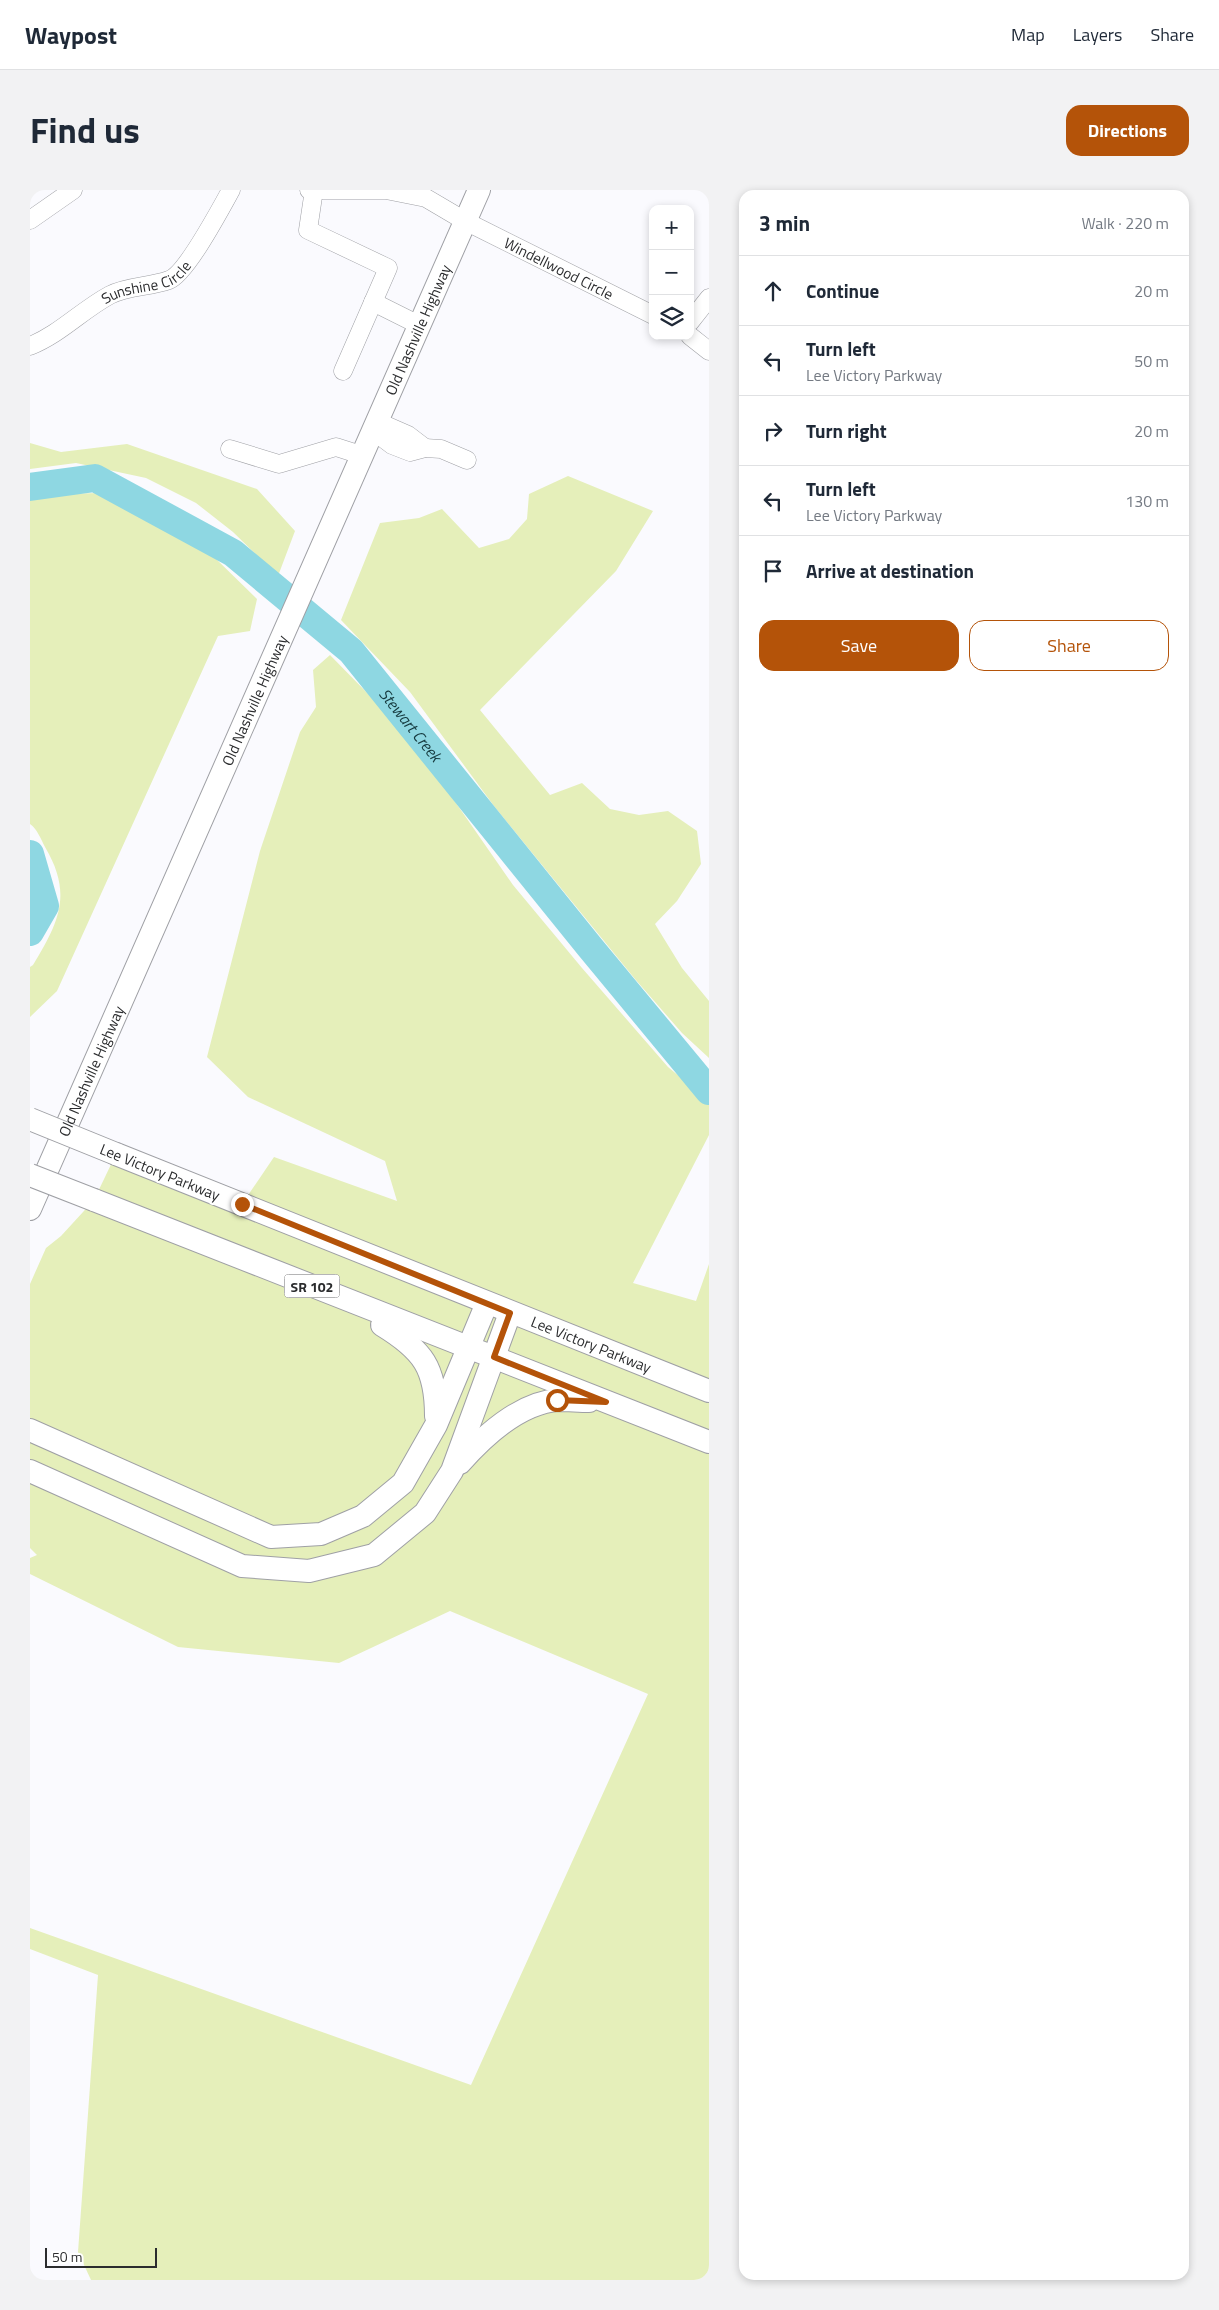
<!DOCTYPE html>
<meta charset="utf-8">
<style>
body{margin:0;font-family:"Titillium Web",sans-serif;background:#f2f2f3;color:#1f2937}
.controls{position:absolute;right:15px;top:15px;display:grid;overflow:hidden;border-radius:10px;box-shadow:0 2px 8px #0003}
.controls button{width:45px;height:45px;display:grid;place-items:center;padding:0;border:0;border-bottom:1px solid #e0e1e3;background:#fff;color:#1f2937;font:25px sans-serif}
.scale{position:absolute;left:15px;bottom:12px;width:112px;box-sizing:border-box;padding-left:5px;border:2px solid #2b2c2e;border-top:0;font-size:14px;line-height:18px;white-space:nowrap;color:#2b2c2e;-webkit-text-stroke:4px #fff;paint-order:stroke}
.stop{position:absolute;width:15px;height:15px;margin:-11px;border:4px solid #b45309;border-radius:50%;background:#fff}
.stop.end{background:#b45309;border-color:#fff;box-shadow:0 1px 5px #0008}
.list{margin:0;padding:0;list-style:none}
h2{display:flex;justify-content:space-between;align-items:center;height:65px;margin:0;padding:0 20px;font-size:21px}
h2 small{font-size:16px;font-weight:400;color:#747a83}
.list li{display:grid;grid-template-columns:32px 1fr auto;gap:15px;align-items:center;box-sizing:border-box;height:70px;padding:0 20px;border-top:1px solid #e0e1e3}
.list b{display:block;font-size:19px;white-space:nowrap}
.list p{margin:0;font-size:16px;white-space:nowrap;color:#747a83}
.list em{font-size:16px;font-style:normal;color:#747a83}
.actions{display:flex;gap:10px;padding:15px 20px}
.actions a{flex:1;padding:11px 0;border:1px solid #b45309;border-radius:15px;text-align:center;font-size:18px;color:#b45309}
.actions .main{background:#b45309;color:#fff}
.icon{flex:none;width:28px;height:28px;fill:none;stroke:currentColor;stroke-width:2;stroke-linecap:round;stroke-linejoin:round}
.map{position:relative;flex:none;width:679px;height:2090px;overflow:hidden;border-radius:15px}
header{display:flex;align-items:center;gap:30px;box-sizing:border-box;height:70px;padding:0 25px;background:#fff;border-bottom:1px solid #e0e1e3}
header strong{font-size:24px}
nav{display:flex;gap:28px;margin-inline-start:auto;font-size:18px}
.intro{display:flex;align-items:center;justify-content:space-between;box-sizing:border-box;height:120px;padding:0 30px}
h1{margin:0;font-size:35px}
.button{padding:12px 22px;border-radius:15px;background:#b45309;color:#fff;font-size:18px;font-weight:700}
main{display:flex;gap:30px;padding:0 30px}
aside{flex:1;background:#fff;border-radius:15px;box-shadow:0 2px 8px #0003}
.map>svg:first-child{display:block}
.green{fill:#e5efba}
.lines{fill:none;stroke-linecap:round;stroke-linejoin:round}
.river{stroke:#8ed7e2;stroke-width:28}
.minor-casing{stroke:#9fa0a5;stroke-width:19}
.major-casing{stroke:#9fa0a5;stroke-width:24}
.minor{stroke:#fff;stroke-width:18}
.major{stroke:#fff;stroke-width:22}
.major-bridge-casing{stroke:#9fa0a5;stroke-width:24;stroke-linecap:butt}
.major-bridge{stroke:#fff;stroke-width:22}
.route{stroke:#b45309;stroke-width:6}
.labels{text-anchor:middle;dominant-baseline:central;stroke-width:4.5;stroke-linejoin:round;paint-order:stroke}
.shield{fill:#fff;stroke:#6b6b6d;stroke-width:1}
.shield-label{font-size:14px;font-weight:bold;fill:#2b2c2e}
.street-label{font-size:15px;fill:#2b2c2e;stroke:#fff}
.water-label{font-size:16px;font-style:italic;fill:#15393e;stroke:#fff}
</style>
<header>
<strong>Waypost</strong>
<nav><a>Map</a><a>Layers</a><a>Share</a></nav>
</header>
<div class="intro"><h1>Find us</h1><a class="button">Directions</a></div>
<main>
<div class="map">
<svg width="679" height="2090" viewBox="0 0 679 2090">
<rect width="100%" height="100%" fill="#fafafe"/>
<g class="green">
<path d="M0,253L31,262L97,254L227,299L265,341L248,386L203,342L166,313L116,288L46,273L0,279Z"/>
<path d="M538,286L623,321L586,381L450,520L520,605L552,593L580,619L609,625L638,621L667,641L671,674L647,711L625,734L652,778L679,811V868L652,843L605,789L464,616L380,502L311,430L350,333L389,328L412,319L449,358L479,349L497,329L499,304Z"/>
<path d="M68,303L181,364L227,409L220,441L188,446L27,801L0,827V777L3,775C29,732 43,704 15,657C11,649 7,639 0,634V305Z"/>
<path d="M300,465L347,513L419,603L483,695L552,778L638,877L679,911V945L603,1093L666,1111L679,1074V2090H61L48,2062L68,1785L0,1759V1738L441,1895L618,1504L420,1421L309,1473L148,1457L0,1384V1368L7,1365L0,1358V1094L16,1058L31,1046L64,1010L86,964L212,1014L244,967L367,1011L355,971L218,907L177,867L230,661L270,542L286,517L283,480Z"/>
</g>
<g class="lines">
<g class="river">
<path id="s1" d="M0,297L65,288L203,363L321,461L559,756L679,901"/>
<path d="M0,664L15,716L0,742"/>
</g>
<g class="minor-casing">
<g id="minor">
<path id="s2" d="M279,0H356L396,8L435,31L623,125"/>
<path d="M284,0L278,40L358,78L313,181"/>
<path d="M0,30L43,0"/>
<path d="M343,112L389,135"/>
<path d="M660,132L679,108"/>
<path d="M660,146L679,161"/>
<path id="s3" d="M0,156C30,144 52,120 80,105C97,96 120,97 139,90C156,84 191,18 201,0"/>
<path d="M346,231L378,245L395,258"/>
<path d="M342,240L362,255L380,262L395,258L411,259L437,270"/>
<path d="M200,259L249,274L306,257L331,265"/>
</g>
</g>
<g class="major-casing">
<g id="major">
<path id="s4" d="M86,964L679,1201"/>
<path d="M64,1010L679,1252"/>
<path id="s5" d="M0,1019L449,0"/>
<path d="M352,1135C393,1160 406,1178 406,1226"/>
<path d="M0,1240L241,1347L291,1344L333,1326L373,1293L406,1235L457,1113"/>
<path d="M430,1273C454,1246 491,1212 529,1210C539,1210 549,1211 559,1211"/>
<path d="M0,1281L212,1376L279,1381L344,1365L395,1323L422,1281L480,1123"/>
</g>
</g>
<use href="#minor" class="minor"/>
<use href="#major" class="major"/>
<g class="major-bridge-casing">
<g id="major-bridge">
<path d="M0,929L86,964"/>
<path d="M0,985L64,1010"/>
</g>
</g>
<use href="#major-bridge" class="major-bridge"/>
</g>
<g class="lines">
<path class="route" d="M212,1014L480,1123L464,1167L576,1212L527,1210"/>
</g>
<g class="labels">
<rect class="shield" x="254.5" y="1084.5" width="55" height="23" rx="4"/>
<g class="shield-label">
<text x="282" y="1096">SR 102</text>
</g>
<g class="street-label">
<text stroke="none"><textPath href="#s2" startOffset="268">Windellwood Circle</textPath></text>
<text stroke="none"><textPath href="#s3" startOffset="134">Sunshine Circle</textPath></text>
<text stroke="none"><textPath href="#s5" startOffset="961">Old Nashville Highway</textPath></text>
<text stroke="none"><textPath href="#s5" startOffset="556">Old Nashville Highway</textPath></text>
<text stroke="none"><textPath href="#s5" startOffset="151">Old Nashville Highway</textPath></text>
<text transform="translate(130 982) rotate(22)">Lee Victory Parkway</text>
<text stroke="none"><textPath href="#s4" startOffset="512">Lee Victory Parkway</textPath></text>
</g>
<g class="water-label">
<text stroke="none"><textPath href="#s1" startOffset="471">Stewart Creek</textPath></text>
</g>
</g>
</svg>
<div class="controls">
<button>+</button>
<button>−</button>
<button><svg class="icon" aria-label="layers" viewBox="0 0 24 24"><path d="M12 4l9 5-9 5-9-5zM3 14l9 5 9-5"/></svg></button>
</div>
<div class="scale">50 m</div>
<div class="stop" style="left:527px;top:1210px"></div>
<div class="stop end" style="left:212px;top:1014px"></div>
</div>
<aside>
<h2>3 min<small>Walk · 220 m</small></h2>
<ul class="list">
<li><svg class="icon" aria-label="ahead" viewBox="0 0 24 24"><path d="M12 20V5M6 11l6-6 6 6"/></svg><div><b>Continue</b></div><em>20 m</em></li>
<li><svg class="icon" aria-label="left" viewBox="0 0 24 24"><path d="M17 20v-9H6M10 6l-5 5 5 5"/></svg><div><b>Turn left</b><p>Lee Victory Parkway</p></div><em>50 m</em></li>
<li><svg class="icon" aria-label="right" viewBox="0 0 24 24"><path d="M7 20v-9h11M14 6l5 5-5 5"/></svg><div><b>Turn right</b></div><em>20 m</em></li>
<li><svg class="icon" aria-label="left" viewBox="0 0 24 24"><path d="M17 20v-9H6M10 6l-5 5 5 5"/></svg><div><b>Turn left</b><p>Lee Victory Parkway</p></div><em>130 m</em></li>
<li><svg class="icon" aria-label="arrive" viewBox="0 0 24 24"><path d="M6 21V4h12l-3 4 3 4H6"/></svg><div><b>Arrive at destination</b></div></li>
</ul>
<div class="actions"><a class="main">Save</a><a>Share</a></div>
</aside>
</main>
